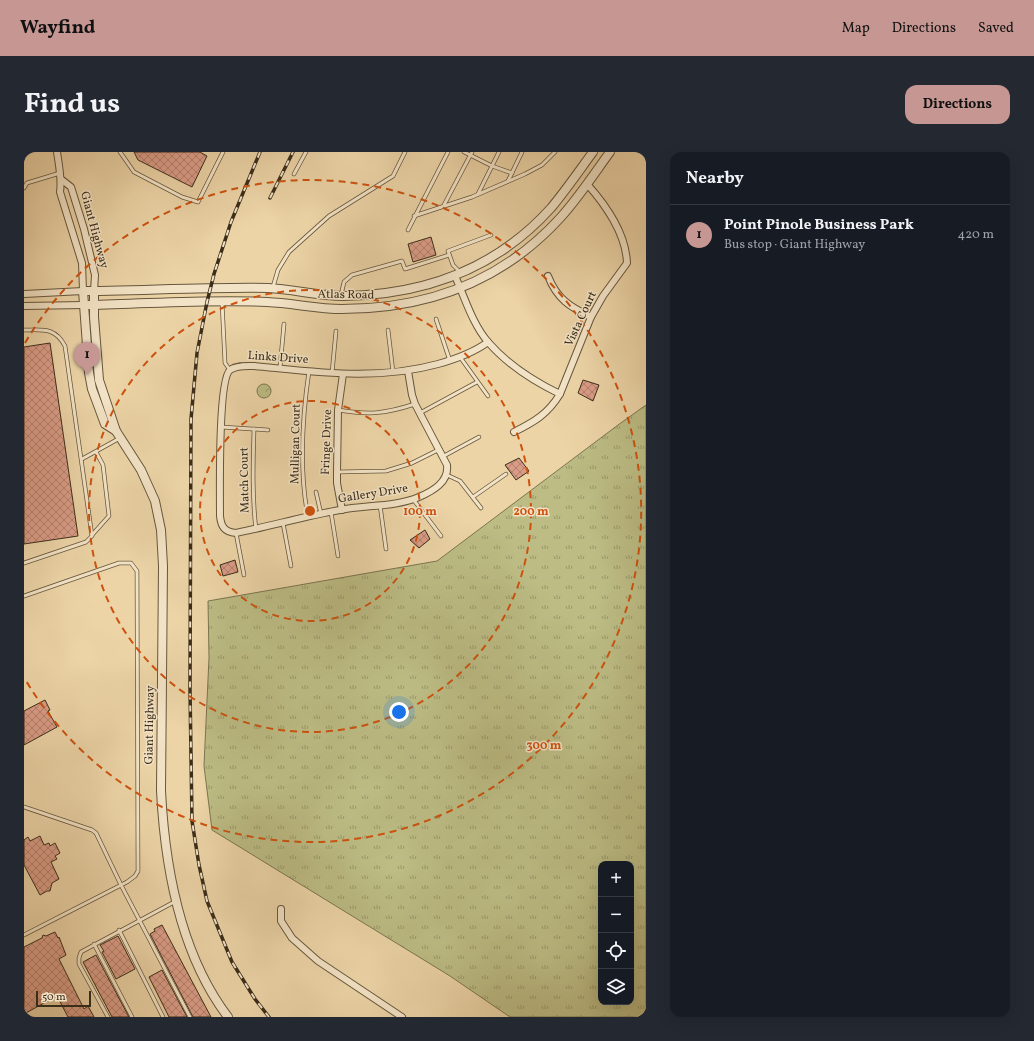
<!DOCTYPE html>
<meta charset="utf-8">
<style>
body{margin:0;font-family:Vollkorn,serif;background:#242831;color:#f1f3f6}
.controls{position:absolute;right:12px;bottom:12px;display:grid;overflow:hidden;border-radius:8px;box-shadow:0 4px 16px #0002}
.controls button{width:36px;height:36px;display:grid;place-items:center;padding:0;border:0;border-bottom:1px solid #363941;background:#171b24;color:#f1f3f6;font:20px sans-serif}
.scale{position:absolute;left:12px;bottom:10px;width:55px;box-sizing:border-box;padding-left:4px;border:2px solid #3a2d1a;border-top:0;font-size:11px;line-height:14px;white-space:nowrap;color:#3a2d1a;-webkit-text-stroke:3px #f3e3c6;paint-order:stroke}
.you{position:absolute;left:375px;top:560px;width:14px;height:14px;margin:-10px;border:3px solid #fff;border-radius:50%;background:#1a73e8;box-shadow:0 0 0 6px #1a73e833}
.badge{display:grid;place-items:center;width:26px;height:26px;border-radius:50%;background:#c59692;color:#111;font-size:13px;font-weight:700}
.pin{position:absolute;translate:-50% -33px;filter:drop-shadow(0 1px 2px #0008)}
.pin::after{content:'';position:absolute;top:21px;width:14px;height:12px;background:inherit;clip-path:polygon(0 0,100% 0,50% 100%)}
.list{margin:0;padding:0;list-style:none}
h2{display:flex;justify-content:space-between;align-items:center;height:52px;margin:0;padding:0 16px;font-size:17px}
h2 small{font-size:13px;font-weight:400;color:#9ea1a6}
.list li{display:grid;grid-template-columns:26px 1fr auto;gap:12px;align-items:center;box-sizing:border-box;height:60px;padding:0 16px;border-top:1px solid #363941}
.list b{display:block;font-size:15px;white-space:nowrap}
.list p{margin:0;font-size:13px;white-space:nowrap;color:#9ea1a6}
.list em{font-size:13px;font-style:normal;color:#9ea1a6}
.icon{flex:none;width:22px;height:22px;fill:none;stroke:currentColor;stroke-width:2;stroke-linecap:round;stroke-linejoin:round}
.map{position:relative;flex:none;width:622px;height:865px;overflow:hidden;border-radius:12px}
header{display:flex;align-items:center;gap:24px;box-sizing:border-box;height:56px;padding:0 20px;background:#c59692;color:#111}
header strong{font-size:19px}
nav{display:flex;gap:22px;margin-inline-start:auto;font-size:14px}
.intro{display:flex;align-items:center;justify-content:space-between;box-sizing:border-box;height:96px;padding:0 24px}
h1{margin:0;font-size:28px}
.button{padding:10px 18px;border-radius:12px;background:#c59692;color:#111;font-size:14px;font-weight:700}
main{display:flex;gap:24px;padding:0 24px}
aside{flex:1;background:#171b24;border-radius:12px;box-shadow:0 4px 16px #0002}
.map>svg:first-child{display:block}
.grass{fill:url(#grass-tufts);stroke:#7b744f;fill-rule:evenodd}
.park{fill:url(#park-crowns);stroke:#7b744f}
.building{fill:url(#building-cross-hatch);stroke:#3a2d1a}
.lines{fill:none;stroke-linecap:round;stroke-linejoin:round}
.service-casing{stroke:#66573d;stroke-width:4.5}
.minor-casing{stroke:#66573d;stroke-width:8}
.tertiary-casing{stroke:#66573d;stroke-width:10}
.service{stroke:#f3e3c6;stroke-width:3}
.minor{stroke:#f3e3c6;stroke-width:6}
.tertiary{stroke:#f3e3c6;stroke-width:8}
.rail-casing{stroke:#3a2d1a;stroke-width:3.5}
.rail{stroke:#f3e3c6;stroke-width:2;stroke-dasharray:6;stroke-linecap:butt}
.ring{fill:none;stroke:#ce520e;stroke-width:2;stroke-dasharray:7 5}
.labels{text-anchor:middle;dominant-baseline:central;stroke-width:3;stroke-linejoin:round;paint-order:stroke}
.street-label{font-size:12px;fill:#3a2d1a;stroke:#f3e3c6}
.centre{fill:#ce520e;stroke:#f3e3c6;stroke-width:2}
.ring-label{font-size:12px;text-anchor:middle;font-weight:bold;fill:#ce520e;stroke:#f3e3c6;stroke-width:3;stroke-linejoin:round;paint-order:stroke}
</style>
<header>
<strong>Wayfind</strong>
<nav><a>Map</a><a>Directions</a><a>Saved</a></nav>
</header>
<div class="intro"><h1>Find us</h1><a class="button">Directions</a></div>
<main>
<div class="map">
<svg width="622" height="865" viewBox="0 0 622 865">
<defs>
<pattern id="grass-tufts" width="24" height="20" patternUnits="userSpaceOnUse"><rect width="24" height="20" fill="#bcbc84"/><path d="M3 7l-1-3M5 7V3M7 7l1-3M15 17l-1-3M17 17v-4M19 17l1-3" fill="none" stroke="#9a996b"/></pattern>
<pattern id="park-crowns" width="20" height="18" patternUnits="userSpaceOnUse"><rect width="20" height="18" fill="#bcbc84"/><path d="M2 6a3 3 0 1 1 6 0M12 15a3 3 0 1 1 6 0" fill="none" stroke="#9a996b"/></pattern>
<pattern id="building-cross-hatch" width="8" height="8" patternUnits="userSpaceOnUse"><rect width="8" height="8" fill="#da9c86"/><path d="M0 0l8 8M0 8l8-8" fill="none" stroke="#b2806d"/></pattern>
</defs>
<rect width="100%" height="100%" fill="#ecd4a7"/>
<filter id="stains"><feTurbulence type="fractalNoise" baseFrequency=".005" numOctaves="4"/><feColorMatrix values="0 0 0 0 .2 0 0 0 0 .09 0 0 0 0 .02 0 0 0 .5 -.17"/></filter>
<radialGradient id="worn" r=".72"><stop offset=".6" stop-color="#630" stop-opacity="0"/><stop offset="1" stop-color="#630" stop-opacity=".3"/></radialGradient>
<path class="grass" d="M622,253V865H486L426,824L188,678L180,614L185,506L184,449L413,409L594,273ZM577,712H607V850H577Z"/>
<circle class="park" cx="240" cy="239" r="7"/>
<g class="building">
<path d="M110,0H176L183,4L168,35L114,8Z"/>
<path d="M407,85L412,103L389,110L384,92Z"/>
<path d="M26,191L54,384L0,392V195Z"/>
<path d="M559,228L575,233L569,249L554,241Z"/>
<path d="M495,306L505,319L492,328L481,313Z"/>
<path d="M401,378L406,387L395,396L386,388Z"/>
<path d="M211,408L214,420L199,424L196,413Z"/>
<path d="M21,548L26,558L24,559L33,575L0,593V559Z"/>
<path d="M16,684L20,693L25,691L26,694L31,691L36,701L31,704L33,707L27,710L35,727L28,731L26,739H23L16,743L0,713V688L4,685L6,689Z"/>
<path d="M138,773L187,865H169L126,782L131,779L130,777Z"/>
<path d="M31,780L34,786L35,785L42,803L35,807L60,857L64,854L70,865H44L33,844L0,862V795L18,786L19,783L22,784Z"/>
<path d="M94,784L111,817L92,827L78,800L80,799L76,793Z"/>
<path d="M72,803L105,865H88L59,810Z"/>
<path d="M138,818L163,865H145L125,825Z"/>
</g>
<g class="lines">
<g class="service-casing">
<g id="service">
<path d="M96,0L110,20L158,45L174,50L199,0"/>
<path d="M440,0L468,14L488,21"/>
<path d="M270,22L282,0"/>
<path d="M484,29L498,0"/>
<path d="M0,36L3,31L36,21"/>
<path d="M454,42L475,0"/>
<path d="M420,53L448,0"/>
<path d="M390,64L448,45L501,22L518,13L531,0"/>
<path d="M384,78L424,0"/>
<path d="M436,120L429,113L424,99L467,83"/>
<path d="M249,135L254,118L265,100L305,64L369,24L381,0"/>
<path d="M317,143L320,130L328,123L378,109L381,117L425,103"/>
<path d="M198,150L201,211L206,218"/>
<path d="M412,167L426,209"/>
<path d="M0,178C19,178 31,175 41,194L68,384L62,390L0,411"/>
<path d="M364,178L369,220"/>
<path d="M436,205L464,244"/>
<path d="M256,216L260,172"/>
<path d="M308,221L312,179"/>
<path d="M314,258C346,263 360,262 391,252"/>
<path d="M396,261L453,230"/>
<path d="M197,275L244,278"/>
<path d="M230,277C229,311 228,344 232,378"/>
<path d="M418,305L455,285"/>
<path d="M58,307L96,286"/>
<path d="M313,320L362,319L388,311L414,298"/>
<path d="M423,323L436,329L457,356"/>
<path d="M292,340L297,362"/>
<path d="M449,345L482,322"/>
<path d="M389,347L417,384"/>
<path d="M356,353L362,397"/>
<path d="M307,360L314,404"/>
<path d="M284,365C275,318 278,267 285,219"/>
<path d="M259,371L267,414"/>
<path d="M212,381L220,423"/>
<path d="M68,383L85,364L79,313L72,300"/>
<path d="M0,444L95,411H107L113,419L114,719L111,724L103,730L0,783"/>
<path d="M0,655L68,678L72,681L97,733L166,865"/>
<path d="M95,778L139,865"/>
<path d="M70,792L108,865"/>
<path d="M84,865L55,812V806L57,800L152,749"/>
</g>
</g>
<g class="minor-casing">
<g id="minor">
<path d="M38,28L47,35L60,77L71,123L70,139"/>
<path d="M431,124C441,146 448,171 464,190C484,213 509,229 536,242"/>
<path d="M524,124C533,147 546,155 567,165"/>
<path d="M0,142L59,139L58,111L36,40C38,27 35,14 33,0"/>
<path d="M0,154L60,153"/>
<path d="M384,219L388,243L391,252L423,313C425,330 409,339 395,345C372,355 341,353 316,358C281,364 247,374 212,381C200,380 197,374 196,364C196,343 194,228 206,218C213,213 223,214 230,214C293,220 352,229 414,212C432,207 449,201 464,190"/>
<path d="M490,280C510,270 524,262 536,242L567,165L579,144L603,111C602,82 581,52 563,32"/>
<path d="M318,358L313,331V320L314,258L319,222"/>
<path d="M257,757V769L268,786L294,809L378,865"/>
</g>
</g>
<g class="tertiary-casing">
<g id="tertiary">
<path d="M70,139V165L75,228L92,279L117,318L131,349L137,378L139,414L137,639C141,716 156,802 204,865"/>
<path d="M65,153C124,152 184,147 243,150C268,151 293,157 318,157C403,157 479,129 537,65C555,45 570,22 586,0"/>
<path d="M92,279L81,272L68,237L65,221L59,139C88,139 118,138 147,137C179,137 211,135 244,136C269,137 294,144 319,144C400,143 472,117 527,56C542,38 555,19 569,0"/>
</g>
</g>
<use href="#service" class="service"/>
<use href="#minor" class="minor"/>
<use href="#tertiary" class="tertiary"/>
<g class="rail-casing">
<g id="rail">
<path d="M236,0L207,70L190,122L183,150L173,201L167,267L166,537L168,669L175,713L183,749L208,810L231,847L245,865"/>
<path d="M246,46L269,0"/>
</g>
</g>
<use href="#rail" class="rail"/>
</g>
<g class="ring">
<circle cx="286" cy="359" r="110"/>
<circle cx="286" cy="359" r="221"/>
<path d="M1 191A331 331 0 1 1 1 527"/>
</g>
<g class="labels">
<g class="street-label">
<text transform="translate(70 78) rotate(75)">Giant Highway</text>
<text transform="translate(322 143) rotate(1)">Atlas Road</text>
<text transform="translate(557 167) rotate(-65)">Vista Court</text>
<text transform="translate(254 206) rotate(4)">Links Drive</text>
<text transform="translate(303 290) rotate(-88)">Fringe Drive</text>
<text transform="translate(272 292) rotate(-89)">Mulligan Court</text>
<text transform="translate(221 328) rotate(-91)">Match Court</text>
<text transform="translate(349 342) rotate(-9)">Gallery Drive</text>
<text transform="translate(126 573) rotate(-89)">Giant Highway</text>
</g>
</g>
<circle cx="286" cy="359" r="6" class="centre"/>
<g class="ring-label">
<text x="396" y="363">100 m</text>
<text x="507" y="363">200 m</text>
<text x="520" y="597">300 m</text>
</g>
<rect width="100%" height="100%" filter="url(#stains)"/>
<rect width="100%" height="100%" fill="url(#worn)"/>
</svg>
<div class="controls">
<button>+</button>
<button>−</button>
<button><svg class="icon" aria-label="locate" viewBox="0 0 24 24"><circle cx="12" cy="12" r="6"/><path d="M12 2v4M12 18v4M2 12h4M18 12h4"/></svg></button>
<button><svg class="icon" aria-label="layers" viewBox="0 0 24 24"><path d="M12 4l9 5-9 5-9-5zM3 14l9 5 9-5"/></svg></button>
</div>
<div class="scale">50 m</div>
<div class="you"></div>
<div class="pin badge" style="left:63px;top:223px">1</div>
</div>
<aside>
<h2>Nearby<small></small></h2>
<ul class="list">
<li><span class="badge">1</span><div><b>Point Pinole Business Park</b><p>Bus stop · Giant Highway</p></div><em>420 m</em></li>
</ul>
</aside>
</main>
